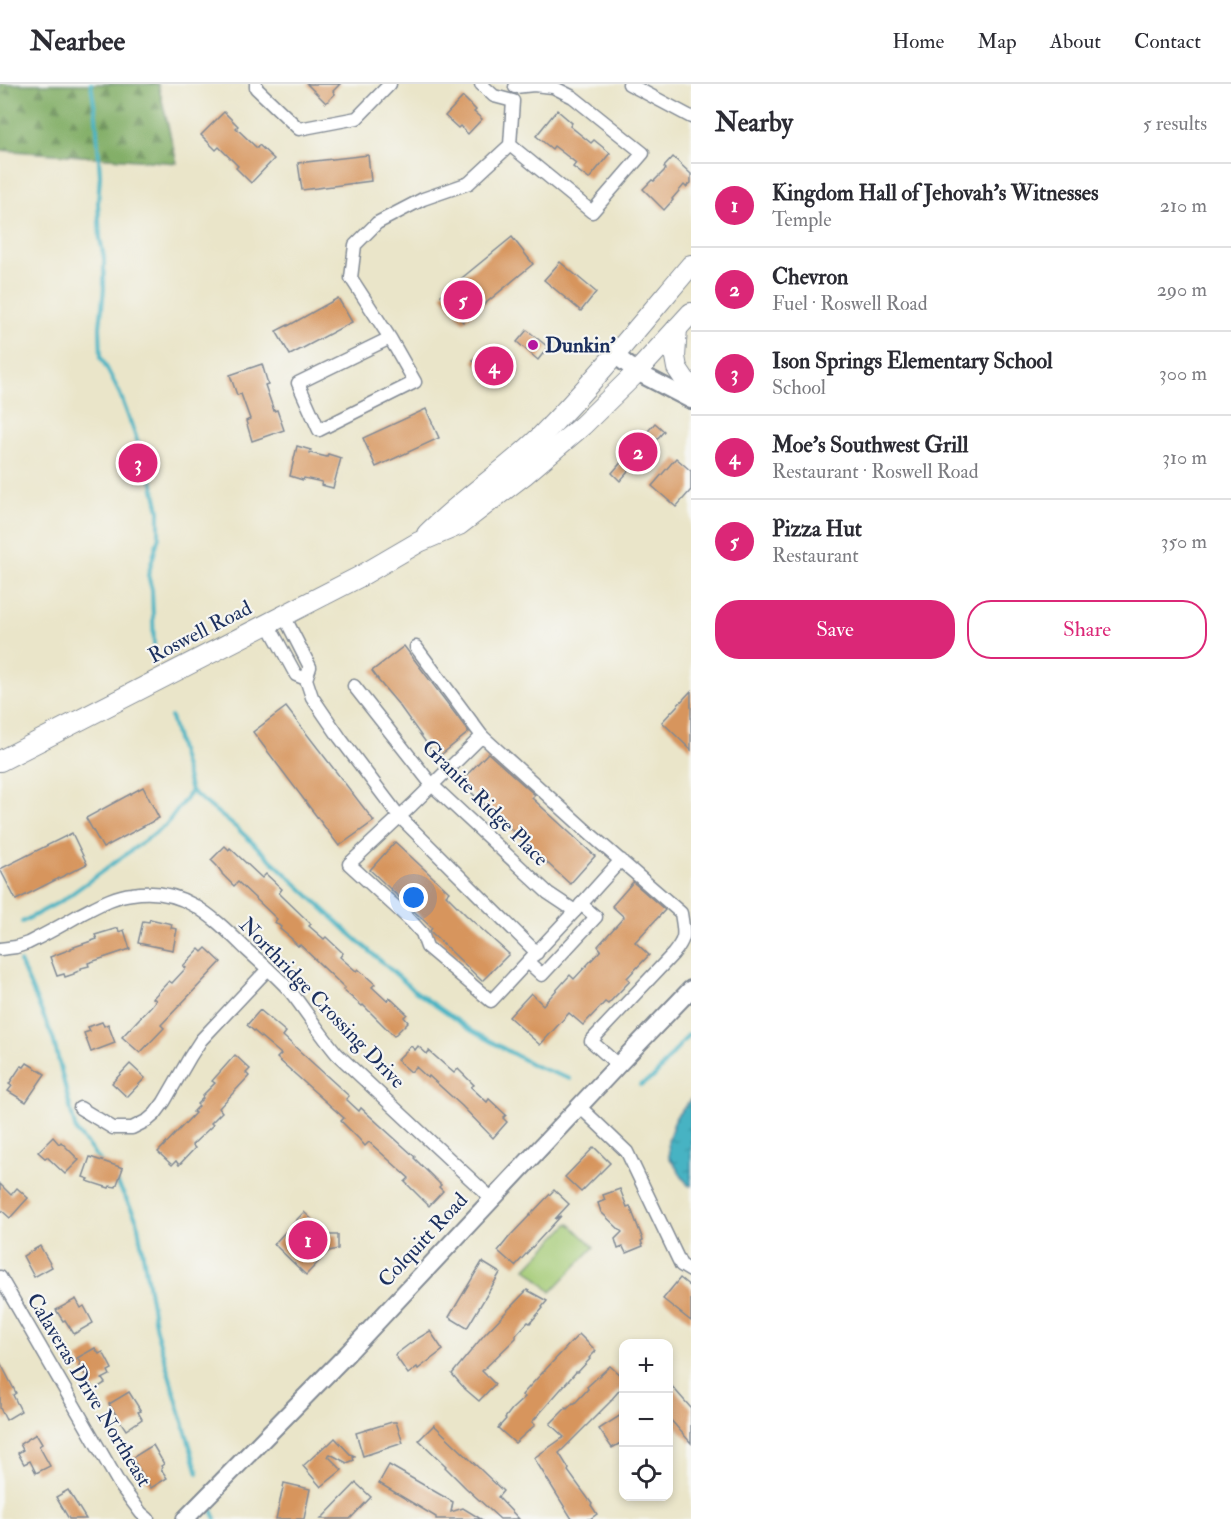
<!DOCTYPE html>
<meta charset="utf-8">
<style>
body{margin:0;font-family:"IM FELL Double Pica",serif;background:#f7f7f7;color:#2b2b33}
.controls{position:absolute;right:18px;bottom:18px;display:grid;overflow:hidden;border-radius:12px;box-shadow:0 3px 9px #0003}
.controls button{width:54px;height:54px;display:grid;place-items:center;padding:0;border:0;border-bottom:2px solid #e1e1e2;background:#fff;color:#2b2b33;font:30px sans-serif}
.you{position:absolute;left:414px;top:814px;width:21px;height:21px;margin:-15px;border:4px solid #fff;border-radius:50%;background:#1a73e8;box-shadow:0 0 0 9px #1a73e833}
.badge{display:grid;place-items:center;width:39px;height:39px;border-radius:50%;background:#db2777;color:#fff;font-size:20px;font-weight:700}
.pin{position:absolute;translate:-50% -50%;border:3px solid #fff;box-shadow:0 2px 6px #0006}
.list{margin:0;padding:0;list-style:none}
h2{display:flex;justify-content:space-between;align-items:center;height:78px;margin:0;padding:0 24px;font-size:26px}
h2 small{font-size:20px;font-weight:400;color:#7c7c81}
.list li{display:grid;grid-template-columns:39px 1fr auto;gap:18px;align-items:center;box-sizing:border-box;height:84px;padding:0 24px;border-top:2px solid #e1e1e2}
.list b{display:block;font-size:22px;white-space:nowrap}
.list p{margin:0;font-size:20px;white-space:nowrap;color:#7c7c81}
.list em{font-size:20px;font-style:normal;color:#7c7c81}
.actions{display:flex;gap:12px;padding:18px 24px}
.actions a{flex:1;padding:14px 0;border:2px solid #db2777;border-radius:24px;text-align:center;font-size:21px;color:#db2777}
.actions .main{background:#db2777;color:#fff}
.icon{flex:none;width:33px;height:33px;fill:none;stroke:currentColor;stroke-width:2;stroke-linecap:round;stroke-linejoin:round}
.map{position:relative;flex:none;width:691px;height:1435px;overflow:hidden}
header{display:flex;align-items:center;gap:36px;box-sizing:border-box;height:84px;padding:0 30px;background:#fff;border-bottom:2px solid #e1e1e2}
header strong{font-size:28px}
nav{display:flex;gap:33px;margin-inline-start:auto;font-size:21px}
main{display:flex}
aside{flex:1;background:#fff}
.map>svg:first-child{display:block}
.forest{fill:url(#forest-firs);stroke:#4f6f62;stroke-width:1.5}
.garden{fill:#a4cb76;stroke:#607d6a;stroke-width:1.5}
.water{fill:url(#water-ripples);stroke:#307190;stroke-width:1.5}
.lines{fill:none;stroke-linecap:round;stroke-linejoin:round}
.stream{stroke:#46b3c3;stroke-width:4}
.building{fill:#d7955d}
.street-casing{stroke:#828a94;stroke-width:15}
.secondary-casing{stroke:#828a94;stroke-width:20}
.primary-casing{stroke:#828a94;stroke-width:22}
.street{stroke:#fff;stroke-width:12}
.secondary{stroke:#fff;stroke-width:16}
.primary{stroke:#fff;stroke-width:20}
.poi-dot{fill:#b5179e;stroke:#f6f6f2;stroke-width:2}
.labels{text-anchor:middle;dominant-baseline:central;stroke-width:4.5;stroke-linejoin:round;paint-order:stroke}
.poi-label{font-size:21px;font-weight:bold;fill:#1b2f5e;stroke:#f6f6f2;text-anchor:start}
.street-label{font-size:21px;fill:#1b2f5e;stroke:#f6f6f2}
</style>
<header>
<strong>Nearbee</strong>
<nav><a>Home</a><a>Map</a><a>About</a><a>Contact</a></nav>
</header>
<main>
<div class="map">
<svg width="691" height="1435" viewBox="0 0 691 1435">
<defs>
<pattern id="forest-firs" width="22" height="20" patternUnits="userSpaceOnUse" patternTransform="scale(1.5)"><rect width="22" height="20" fill="#83af67"/><path d="M5 1l3.5 6h-7zM16 11l3.5 6h-7z" fill="#6a8f58"/></pattern>
<pattern id="water-ripples" width="26" height="14" patternUnits="userSpaceOnUse" patternTransform="scale(1.5)"><rect width="26" height="14" fill="#46b3c3"/><path d="M2 4q2-2 4 0t4 0M15 11q2-2 4 0t4 0" fill="none" stroke="#3a92a2"/></pattern>
</defs>
<rect width="100%" height="100%" fill="#f6f6f2"/>
<filter id="ink" filterUnits="userSpaceOnUse"><feTurbulence type="fractalNoise" baseFrequency=".0167" numOctaves="2"/><feDisplacementMap in="SourceGraphic" scale="12" xChannelSelector="R" yChannelSelector="G"/><feConvolveMatrix kernelMatrix="1 2 1 2 8 2 1 2 1" color-interpolation-filters="sRGB"/></filter>
<filter id="wash" filterUnits="userSpaceOnUse"><feTurbulence type="fractalNoise" baseFrequency=".008" numOctaves="4" result="noise"/><feDisplacementMap in="SourceGraphic" scale="24" xChannelSelector="R" yChannelSelector="G"/><feGaussianBlur stdDeviation="1.35" result="paint"/><feColorMatrix in="noise" values="0 0 0 0 0 0 0 0 0 0 0 0 0 0 0 0 0 1.4 0 .05"/><feComposite in="paint" operator="in"/></filter>
<g filter="url(#wash)">
<rect width="100%" height="100%" fill="#eae5c9"/>
<path class="forest" d="M0,0H158L177,79L0,66Z"/>
<path class="garden" d="M569,1139L594,1163L551,1208L526,1184Z"/>
<path class="water" d="M691,1015V1102L688,1101L669,1073L668,1056L676,1033Z"/>
<g class="lines">
<g class="stream">
<path d="M91,0L96,32L100,91L98,119L100,154L104,174V204L100,243L101,273L120,310L152,396L159,426V452L148,491L152,506L154,561"/>
<path d="M171,633L191,707L239,746L350,850L415,907L472,947L535,982L570,995"/>
<path d="M22,838L63,816L166,741L191,707"/>
<path d="M20,878L53,954L76,1047L102,1079"/>
<path d="M640,1001L654,993L688,951L691,950"/>
<path d="M115,1094L137,1136L156,1246L198,1389"/>
<path d="M212,1426L216,1435"/>
</g>
</g>
<g id="blocks">
<g class="building">
<path d="M307,0H340L333,7L335,10L326,19Z"/>
<path d="M463,13L476,26L474,28L482,35L468,50L460,42L458,44L445,32Z"/>
<path d="M557,26L572,39L570,42L591,59L594,56L610,69L589,95L573,83L576,79L554,62L552,65L536,52Z"/>
<path d="M224,28L238,42L236,44L257,64L259,61L274,75L251,99L236,84L238,82L219,63L216,66L201,51Z"/>
<path d="M368,71L371,97L302,106L298,79Z"/>
<path d="M673,73L691,90V99L686,103L684,101L672,115L673,116L664,126L643,105L652,96L654,97L666,85L664,83Z"/>
<path d="M512,153L533,180L463,238L441,211Z"/>
<path d="M560,178L596,208L581,227L544,196Z"/>
<path d="M338,214L352,238L290,271L276,247L288,241V242Z"/>
<path d="M527,246L548,263L538,276L517,258Z"/>
<path d="M486,262L515,287L502,302L473,277Z"/>
<path d="M262,280L268,300L265,301L274,327L277,326L284,346L252,357L246,337L250,335L241,310L237,311L230,291Z"/>
<path d="M426,325L439,354L376,383L363,354Z"/>
<path d="M655,339L664,347L620,397L612,389Z"/>
<path d="M297,362L311,366L310,369L327,373L328,370L341,374L333,404L321,401L322,398L304,394L303,396L290,392Z"/>
<path d="M676,374L691,387V406L676,423L652,402Z"/>
<path d="M404,562L469,648L437,674L399,621L377,595H378L372,587Z"/>
<path d="M691,607V666L662,638Z"/>
<path d="M286,623L374,737L339,762L253,648Z"/>
<path d="M488,669L535,711L532,714L595,772L570,800L460,698Z"/>
<path d="M143,703L159,734L103,764L86,734Z"/>
<path d="M72,749L87,780L16,816L0,785Z"/>
<path d="M395,758L449,808L446,811L466,831L509,870L482,897L431,848L430,847L432,844L370,786Z"/>
<path d="M225,762L229,766L230,764L262,794L266,790L282,805L279,809L283,813L311,840L309,842L324,855L326,853L343,869L340,873L356,887L358,885L375,900L372,903L387,917L390,914L407,930L404,933L408,938L394,952L363,921L362,922L343,906L345,904L300,861L298,862L292,856V855L280,845L281,843L275,838L277,835L238,798L234,802L222,790V789L217,782L211,776Z"/>
<path d="M633,798L665,826L635,858L649,871L627,894L630,897L608,920L605,918L583,941L569,929L540,961L509,933L531,909L543,921L570,891L574,895L601,866L598,862L624,833L612,822Z"/>
<path d="M150,835L172,840L171,844L177,845L173,866L138,859L143,837L149,838Z"/>
<path d="M118,844L119,848L124,846L130,865L88,879L89,882L81,884V886L74,889V890L65,893L64,890L57,892L50,873L71,865V864L97,855L95,851Z"/>
<path d="M206,864L221,878L161,941L164,944L140,969L122,953L152,921L156,916L153,914L169,897L172,899L186,884L183,882L199,865L202,868Z"/>
<path d="M260,926L286,948L283,952L349,1012L346,1015L359,1027L361,1024L415,1073L414,1074L441,1101L439,1103L443,1107L429,1122L405,1098L409,1094L369,1058L365,1062L359,1055L341,1037L344,1034L277,974L281,970L247,941Z"/>
<path d="M102,938L104,942L108,940L115,959L91,968L84,949L90,947L88,943Z"/>
<path d="M411,962L415,966L418,962L427,970L429,967L454,989L458,985L474,1001L471,1003L487,1018L489,1015L506,1031L503,1034L507,1038L493,1054L462,1022L429,992L428,994L416,983L411,988L397,976Z"/>
<path d="M235,971L250,985L246,989L249,992L219,1024L222,1028L211,1039L213,1041L192,1061L195,1064L179,1081L176,1077L172,1081L158,1068L195,1029L193,1028L199,1022L197,1020L203,1014L202,1012L215,999L212,997Z"/>
<path d="M27,979L45,990L26,1018L8,1007L12,1002L9,1000L21,982L24,983Z"/>
<path d="M130,980L145,994L127,1013L112,999Z"/>
<path d="M53,1053L59,1060L61,1058L79,1076L65,1090L47,1073L45,1074L38,1068Z"/>
<path d="M594,1063L610,1079L581,1108L565,1093Z"/>
<path d="M90,1073L123,1084L116,1103L110,1102L109,1104L87,1097L89,1095L83,1093Z"/>
<path d="M0,1100L11,1111L17,1104L28,1114L10,1134L0,1125Z"/>
<path d="M620,1105L627,1123L630,1122L643,1156L641,1157L643,1162L626,1169L623,1163L618,1165L615,1155L622,1148L601,1128L598,1119L605,1116L603,1111Z"/>
<path d="M554,1106L569,1120L555,1135L561,1132L515,1182L498,1167L510,1152Z"/>
<path d="M304,1128L328,1151H338V1165L329,1167L306,1191L274,1160Z"/>
<path d="M40,1162L52,1183L34,1193L23,1172Z"/>
<path d="M482,1178L500,1189L467,1244L449,1233Z"/>
<path d="M680,1194L691,1203V1237L663,1215Z"/>
<path d="M527,1206L547,1217L542,1223L543,1224L530,1239L528,1238L516,1251V1254L482,1287L495,1300L479,1317L465,1305L452,1290L484,1251Z"/>
<path d="M76,1215L81,1224L84,1222L93,1239L74,1250L65,1236L63,1237L56,1226Z"/>
<path d="M430,1247L443,1266L422,1282L418,1285L417,1283L408,1290L395,1271L412,1258Z"/>
<path d="M579,1250L596,1267L589,1274L590,1275L578,1288H576L532,1338L535,1341L515,1359L498,1344L506,1335L505,1334L512,1325L525,1313L522,1311L530,1302Z"/>
<path d="M95,1264L99,1270L103,1268L112,1285L108,1287L110,1291L102,1295L105,1299L94,1306L79,1281L81,1280L77,1274Z"/>
<path d="M0,1278L16,1309L13,1311L21,1327L6,1336L0,1324Z"/>
<path d="M610,1282L624,1295V1301L611,1316H612L559,1369L569,1385L568,1387L592,1420L591,1421L597,1430L590,1435H572L534,1374L564,1353L550,1340L566,1324L567,1325L573,1319L574,1320L588,1305L587,1303Z"/>
<path d="M669,1299L691,1324V1359L669,1334Z"/>
<path d="M129,1308L141,1327L138,1328L142,1335L126,1346L109,1320Z"/>
<path d="M624,1329V1357L612,1364L599,1345Z"/>
<path d="M392,1338H396L403,1359L363,1372L356,1349Z"/>
<path d="M434,1341L503,1407L498,1413L519,1435H500L466,1404L445,1383L446,1382L419,1356Z"/>
<path d="M36,1350L42,1360L39,1362L50,1382L36,1389L30,1377L24,1380L18,1369L23,1366L20,1360Z"/>
<path d="M335,1354L350,1370L355,1372L353,1374L354,1376L347,1379L330,1370L328,1372L342,1386L321,1403L303,1382L327,1360L328,1361Z"/>
<path d="M153,1361L164,1380L161,1382L162,1384L161,1385L167,1394L151,1404L132,1374Z"/>
<path d="M389,1381L453,1418L451,1428L463,1424L481,1435H436V1433L379,1399Z"/>
<path d="M284,1399L310,1405L304,1435H276Z"/>
<path d="M356,1399L371,1413L350,1435H321Z"/>
<path d="M68,1406L86,1435H69L56,1413Z"/>
</g>
</g>
</g>
<g filter="url(#ink)">
<use href="#blocks" fill-opacity="0" stroke="#828a94" stroke-width="1.5"/>
<g class="lines">
<g class="street-casing">
<g id="street">
<path d="M256,0V4L299,45L357,34L390,0"/>
<path d="M629,0L691,33"/>
<path d="M510,61L592,128L643,69L573,13L553,3L534,1L515,3"/>
<path d="M390,254L298,299L319,346L415,298L390,254L351,194L355,161L377,139L423,115L469,99L510,61L513,17L494,12L481,0"/>
<path d="M284,532L310,583L306,595L312,613L340,654L399,732L537,869"/>
<path d="M268,540L296,591L306,595"/>
<path d="M416,563L482,652"/>
<path d="M354,602L432,701L548,809L575,827"/>
<path d="M0,865L16,863L28,859C46,850 64,840 81,830C97,822 113,812 132,810C184,802 213,833 247,866C261,879 277,892 290,907C306,927 320,950 337,970L492,1115"/>
<path d="M528,878L542,891L596,833L581,820"/>
<path d="M618,981L591,957L673,870C687,853 684,850 681,829L590,750L482,652L412,721L349,780L411,837L422,849L427,863L491,917L575,827L621,776"/>
<path d="M579,1022L627,1068L681,1181L691,1187"/>
<path d="M80,1024L113,1044H132L148,1036L155,1030L164,1018L190,973L201,956L268,885"/>
<path d="M0,1193L120,1401L141,1429L148,1435"/>
</g>
</g>
<g class="secondary-casing">
<g id="secondary">
<path d="M615,271L637,288L691,316"/>
<path d="M185,1435L348,1269L618,981L691,905"/>
</g>
</g>
<g class="primary-casing">
<g id="primary">
<path d="M677,244L675,273L677,284L691,305"/>
<path d="M427,450C462,415 504,388 539,354C593,299 641,240 691,181"/>
<path d="M0,677L359,493L419,458L459,441L524,391L583,341L637,288L691,229"/>
</g>
</g>
<use href="#street" class="street"/>
<use href="#secondary" class="secondary"/>
<use href="#primary" class="primary"/>
</g>
</g>
<circle class="poi-dot" cx="533" cy="261" r="6"/>
<g class="labels">
<g class="poi-label">
<text x="545" y="261">Dunkin'</text>
</g>
<g class="street-label">
<text transform="translate(200 548) rotate(-27)">Roswell Road</text>
<text transform="translate(485 719) rotate(45)">Granite Ridge Place</text>
<text transform="translate(322 919) rotate(46)">Northridge Crossing Drive</text>
<text transform="translate(423 1156) rotate(-47)">Colquitt Road</text>
<text transform="translate(89 1306) rotate(59)">Calaveras Drive Northeast</text>
</g>
</g>
</svg>
<div class="controls">
<button>+</button>
<button>−</button>
<button><svg class="icon" aria-label="locate" viewBox="0 0 24 24"><circle cx="12" cy="12" r="6"/><path d="M12 2v4M12 18v4M2 12h4M18 12h4"/></svg></button>
</div>
<div class="you"></div>
<div class="pin badge" style="left:308px;top:1156px">1</div>
<div class="pin badge" style="left:638px;top:368px">2</div>
<div class="pin badge" style="left:138px;top:379px">3</div>
<div class="pin badge" style="left:494px;top:282px">4</div>
<div class="pin badge" style="left:463px;top:216px">5</div>
</div>
<aside>
<h2>Nearby<small>5 results</small></h2>
<ul class="list">
<li><span class="badge">1</span><div><b>Kingdom Hall of Jehovah’s Witnesses</b><p>Temple</p></div><em>210 m</em></li>
<li><span class="badge">2</span><div><b>Chevron</b><p>Fuel · Roswell Road</p></div><em>290 m</em></li>
<li><span class="badge">3</span><div><b>Ison Springs Elementary School</b><p>School</p></div><em>300 m</em></li>
<li><span class="badge">4</span><div><b>Moe's Southwest Grill</b><p>Restaurant · Roswell Road</p></div><em>310 m</em></li>
<li><span class="badge">5</span><div><b>Pizza Hut</b><p>Restaurant</p></div><em>350 m</em></li>
</ul>
<div class="actions"><a class="main">Save</a><a>Share</a></div>
</aside>
</main>
